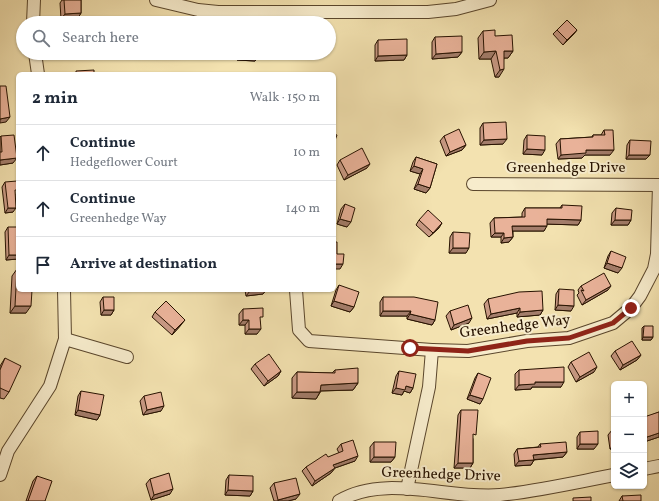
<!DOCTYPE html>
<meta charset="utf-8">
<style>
body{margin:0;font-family:Vollkorn,serif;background:#f2f2f3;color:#1f2937}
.controls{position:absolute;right:12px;bottom:12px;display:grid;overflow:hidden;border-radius:6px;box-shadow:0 1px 3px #0004}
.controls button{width:36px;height:36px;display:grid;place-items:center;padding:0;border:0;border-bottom:1px solid #e0e1e3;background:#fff;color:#1f2937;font:20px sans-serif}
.stop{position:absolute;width:12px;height:12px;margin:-9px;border:3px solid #8f2418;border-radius:50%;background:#fff}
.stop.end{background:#8f2418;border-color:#fff;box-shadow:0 1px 4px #0008}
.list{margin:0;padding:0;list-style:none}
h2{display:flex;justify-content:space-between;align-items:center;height:52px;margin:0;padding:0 16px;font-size:17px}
h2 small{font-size:13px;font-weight:400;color:#747a83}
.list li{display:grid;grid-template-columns:26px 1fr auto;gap:12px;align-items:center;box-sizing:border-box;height:56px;padding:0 16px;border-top:1px solid #e0e1e3}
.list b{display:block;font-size:15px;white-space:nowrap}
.list p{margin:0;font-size:13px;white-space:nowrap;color:#747a83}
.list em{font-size:13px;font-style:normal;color:#747a83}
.icon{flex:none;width:22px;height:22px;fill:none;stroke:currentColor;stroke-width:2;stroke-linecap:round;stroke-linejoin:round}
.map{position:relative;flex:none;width:659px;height:501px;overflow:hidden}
.search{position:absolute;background:#fff;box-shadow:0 1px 3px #0004;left:16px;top:16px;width:320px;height:44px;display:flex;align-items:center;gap:10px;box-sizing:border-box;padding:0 14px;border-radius:22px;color:#747a83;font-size:15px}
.panel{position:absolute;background:#fff;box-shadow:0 1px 3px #0004;left:16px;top:72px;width:320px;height:220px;border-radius:6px}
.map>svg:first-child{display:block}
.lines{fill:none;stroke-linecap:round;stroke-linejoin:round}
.minor-casing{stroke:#5a462c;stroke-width:14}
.minor{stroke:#f7eccc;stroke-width:12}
.wall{fill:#c89984;stroke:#271200}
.shaded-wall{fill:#a37d6b;stroke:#271200}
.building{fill:#e9b299;stroke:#271200}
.route{stroke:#8f2418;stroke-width:5}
.labels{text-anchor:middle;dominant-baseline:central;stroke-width:4;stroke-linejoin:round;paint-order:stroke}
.street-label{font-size:15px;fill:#271200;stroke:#f7eccc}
</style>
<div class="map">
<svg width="659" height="501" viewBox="0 0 659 501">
<rect width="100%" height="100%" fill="#f3e2b0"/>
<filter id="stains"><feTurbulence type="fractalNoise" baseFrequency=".005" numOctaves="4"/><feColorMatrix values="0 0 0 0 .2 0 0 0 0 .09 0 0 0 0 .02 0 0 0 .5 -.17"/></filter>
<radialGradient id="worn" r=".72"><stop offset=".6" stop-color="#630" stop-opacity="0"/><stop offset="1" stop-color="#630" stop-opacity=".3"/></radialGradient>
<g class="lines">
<g class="minor-casing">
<g id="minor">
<path d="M156,0L198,10L218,12H428L456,9L490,0"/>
<path d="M33,23L34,0"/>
<path d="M35,53L38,74"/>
<path d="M473,184L659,185"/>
<path d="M296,290L299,330L309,341L432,350"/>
<path d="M65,339L127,357"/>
<path d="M644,469L659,466"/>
<path d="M0,475L8,451L50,386L65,339L64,290"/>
<path d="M407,489L429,387L432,350L468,351L527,341L569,338L613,323L631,308L640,296L654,269L657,254L659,185"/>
<path d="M339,501C385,473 450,500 500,495C538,491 577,482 614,475"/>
</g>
</g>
<use href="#minor" class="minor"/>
</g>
<g class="wall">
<path d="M62,0H81V13L78,18L61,19L60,3Z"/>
<path d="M557,30H577L573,35L563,45L553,34Z"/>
<path d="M483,31L495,36L513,51L508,58H504L499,77H495L491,59H479L478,38Z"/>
<path d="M435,37L462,52L458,57L432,59V42Z"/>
<path d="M378,40L407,55L404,60L375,61V45Z"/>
<path d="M237,53H259V56L255,61L237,60Z"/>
<path d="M483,123L503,144L480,145V128Z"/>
<path d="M604,130L610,155H585L582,158L558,159L556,144L560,139L592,137L593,135H601Z"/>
<path d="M527,135L542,155L523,154L524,140Z"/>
<path d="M1,136L13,163L0,165V137Z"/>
<path d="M444,136L466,145L462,150L446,156L440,141Z"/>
<path d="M630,140L646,159H626L627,145Z"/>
<path d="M416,157L437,164L430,188L426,193L414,189L420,174L410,171L413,162Z"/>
<path d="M340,160L367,168L344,180L337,165Z"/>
<path d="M5,182L15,194L13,212L5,213L2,187Z"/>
<path d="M345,204L347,227L337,224L341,209Z"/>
<path d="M562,205L581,220L578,225L547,224L544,231H513V237L509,242L501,243V237H491L490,223L494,218L522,217V213L525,208H560Z"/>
<path d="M616,208L631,220L628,225H611L612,213Z"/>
<path d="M419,220L439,228L429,237L416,225Z"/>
<path d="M8,227L18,259L6,260L5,232Z"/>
<path d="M453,232L466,253H449L450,237Z"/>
<path d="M611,251L618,273L604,268L608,256Z"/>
<path d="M17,269L26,313H10L12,276Z"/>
<path d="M339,285L354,307L350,312L331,306L336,290Z"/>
<path d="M581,286L608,290L582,305L577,295L579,293L578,290Z"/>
<path d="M559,289L571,311L555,310L556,294Z"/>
<path d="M245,290H266L263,294L246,296Z"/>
<path d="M103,297L114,310L111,315H101L100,302Z"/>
<path d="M383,297L435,320L432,325L407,319V316H380V302Z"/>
<path d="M488,299L543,310L540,315L517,317V313L487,319L484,304Z"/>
<path d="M243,309L260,321L257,334H245V325H239V314Z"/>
<path d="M450,311L469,323L451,330L446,316Z"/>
<path d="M155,312L181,325L172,335L152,317Z"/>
<path d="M644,326L653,337L651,340H642V328Z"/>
<path d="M615,351L641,355L637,360L620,370L611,356Z"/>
<path d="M5,358L9,392L4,399L0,398V366Z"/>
<path d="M571,362L594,372L576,382L568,367Z"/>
<path d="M255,364L281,371L278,376L264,386L251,369Z"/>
<path d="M335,370L358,383L353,390L321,391L316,399L292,398V378L297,372L332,373Z"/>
<path d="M519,370L561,387H532L531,389L515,390V374Z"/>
<path d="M399,371L413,388L410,393L404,391L402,395L392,393L396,376Z"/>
<path d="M478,373L480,404L467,399L475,378Z"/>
<path d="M81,391L100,415L97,420L75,415L78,396Z"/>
<path d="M144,396L161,411L143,415L140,401Z"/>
<path d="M461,410L473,439V463L470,468H454L458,415Z"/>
<path d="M659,412V437L644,442V418Z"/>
<path d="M612,430H614V449H610L608,435Z"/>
<path d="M580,432L594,449H577V437Z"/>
<path d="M374,442L395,457L391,462H370V447Z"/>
<path d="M341,444L355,461L335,468L331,473L312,486L302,471L306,467L339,453L337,449Z"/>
<path d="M540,444L567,452L563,457L534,460L531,465L515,466L514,454L517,449L538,447Z"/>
<path d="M229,475L253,491L250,496L225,495L226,480Z"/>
<path d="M37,476L45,501H26L33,481Z"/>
<path d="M150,479L170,494L151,500L146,484Z"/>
<path d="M274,483L296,499L288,501H274L270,488Z"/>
<path d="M622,496L641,501H619Z"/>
</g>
<g class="shaded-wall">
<path d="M81,13L78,18L61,19L65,14Z"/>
<path d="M577,30L573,35L563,45L567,40Z"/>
<path d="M496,51L491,59H479L484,52Z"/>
<path d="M504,51H513L508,58H499Z"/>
<path d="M462,52L458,57L432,59L436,54Z"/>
<path d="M207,53H222L220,56H205Z"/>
<path d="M240,55L259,56L255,61L237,60Z"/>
<path d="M407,55L404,60L375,61L378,56Z"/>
<path d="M504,69L499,77H495L500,70Z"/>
<path d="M10,117L6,122L0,123V119Z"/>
<path d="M507,139L503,144L480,145L484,140Z"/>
<path d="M466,145L462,150L446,156L450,152Z"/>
<path d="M527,149L545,150L542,155L523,154Z"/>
<path d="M586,150H614L610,155H585L582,158L558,159L561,155Z"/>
<path d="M629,155H650L646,159H626Z"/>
<path d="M17,158L13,163L0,165V160Z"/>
<path d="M370,164L367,168L344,180L348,175Z"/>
<path d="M414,166L423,169L420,174L410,171Z"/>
<path d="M418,184L430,188L426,193L414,189Z"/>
<path d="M8,208H16L13,212L5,213Z"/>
<path d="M340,219L351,222L347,227L337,224Z"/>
<path d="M547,219L581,220L578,225L544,224Z"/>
<path d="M615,220H631L628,225H611Z"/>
<path d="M442,223L439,228L429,237L433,233Z"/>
<path d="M512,226H547L544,231H509Z"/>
<path d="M495,233H504L501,237H491Z"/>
<path d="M513,237L509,242L501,243L504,238Z"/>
<path d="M453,248H469L466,253H449Z"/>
<path d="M9,255H18V259L6,260Z"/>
<path d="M607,263L622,268L618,273L604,268Z"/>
<path d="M334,264H343L340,269H334Z"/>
<path d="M611,286L608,290L582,305L586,300Z"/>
<path d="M258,290H266L263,294L246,296L250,291Z"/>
<path d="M334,301L354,307L350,312L331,306Z"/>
<path d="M558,305L574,306L571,311L555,310Z"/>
<path d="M15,306H31L26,313H10Z"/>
<path d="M520,308L517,313L487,319L491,314Z"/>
<path d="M104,310H114L111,315H101Z"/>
<path d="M543,310L540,315L517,317L520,312Z"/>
<path d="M383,311H411L407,316H380Z"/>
<path d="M410,314L435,320L432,325L407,319Z"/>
<path d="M472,318L469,323L451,330L454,325Z"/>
<path d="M185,320L181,325L172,335L175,330Z"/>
<path d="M243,320H249L245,325H239Z"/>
<path d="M249,329H261L257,334H245Z"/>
<path d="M643,337H653L651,340H642Z"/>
<path d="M641,355L637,360L620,370L623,365Z"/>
<path d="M597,367L594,372L576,382L580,377Z"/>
<path d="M281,371L278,376L264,386L268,381Z"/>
<path d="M535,382H564L561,387H532L531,389L515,390L519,385Z"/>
<path d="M358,383L353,390L316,391L321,385Z"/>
<path d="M406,386L413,388L410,393L404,391L402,395L392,393L396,388Z"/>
<path d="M297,392H320L316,399L292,398Z"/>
<path d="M470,395L483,399L480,404L467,399Z"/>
<path d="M164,406L161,411L143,415L147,410Z"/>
<path d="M78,410L100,415L97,420L75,415Z"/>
<path d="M659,433V437L644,442V438Z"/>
<path d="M580,444H598L594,449H577Z"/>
<path d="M614,444V449H610Z"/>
<path d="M567,452L563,457L530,460L533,455Z"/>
<path d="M358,456L355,461L329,470L333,465Z"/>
<path d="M374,457H395L391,462H370Z"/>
<path d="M534,460L531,465L515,466L519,461Z"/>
<path d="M458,463H473L470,468H454Z"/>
<path d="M335,468L331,473L312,486L315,481Z"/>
<path d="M173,489L170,494L151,500L154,495Z"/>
<path d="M228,490L253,491L250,496L225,495Z"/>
<path d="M300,494L296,499L288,501H278V500Z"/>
</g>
<g class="building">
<path d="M64,0H81V13L65,14Z"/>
<path d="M567,20L577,30L567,40L557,30Z"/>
<path d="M495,30V36L512,35L513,51H504V69L500,70L496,51L484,52L483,31Z"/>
<path d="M462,36V52L436,54L435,37Z"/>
<path d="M407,39V55L378,56V40Z"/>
<path d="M240,53H259V56L240,55Z"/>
<path d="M94,70V74H76V71Z"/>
<path d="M0,86H6L10,117L0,119Z"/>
<path d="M506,122L507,139L484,140L483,123Z"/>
<path d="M459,129L466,145L450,152L444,136Z"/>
<path d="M604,130H613L614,150H586V153L561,155L560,139L593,137V135H605Z"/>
<path d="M334,134L337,135L334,143Z"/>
<path d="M14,135L17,158L0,160V152H2L1,136Z"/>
<path d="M527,135L545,136V150L527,149Z"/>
<path d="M630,140L651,141L650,155H629Z"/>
<path d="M362,148L370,164L348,175L340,160Z"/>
<path d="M416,157L437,164L430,188L418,184L423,169L414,166Z"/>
<path d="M17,181V190H15L16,208H8L5,182Z"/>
<path d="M345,204L355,208L351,222L340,219Z"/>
<path d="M562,205L582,206L581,220L547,219V226H512L513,237L504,238V233H495L494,218L525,217V208H562Z"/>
<path d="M616,208L632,210L631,220H615Z"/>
<path d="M428,210L442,223L433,233L419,220Z"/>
<path d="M8,227H18V255H9Z"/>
<path d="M453,232L470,233L469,248H453Z"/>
<path d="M334,242H337V254H344L343,264H334Z"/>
<path d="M611,251L626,257L622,268L607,263Z"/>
<path d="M17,269H18V290H32L31,306H15Z"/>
<path d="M604,273L611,286L586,300L581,290L584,291L581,286Z"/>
<path d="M339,285L359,292L354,307L334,301Z"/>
<path d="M559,289L574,290V306L558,305Z"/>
<path d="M542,291L543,310L520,312V308L491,314L488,299L519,292Z"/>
<path d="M103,297H114V310H104Z"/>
<path d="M383,297H414L438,302L435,320L410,314L411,311H383Z"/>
<path d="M166,301L185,320L175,330L155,312Z"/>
<path d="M468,305L472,318L454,325L450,311Z"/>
<path d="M263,308V317H260L261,329H249V320H243V309Z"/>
<path d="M644,326H653V337H643Z"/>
<path d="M632,341L641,355L623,365L615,351Z"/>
<path d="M589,352L597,367L580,377L571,362Z"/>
<path d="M269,354L281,371L268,381L255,364Z"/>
<path d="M5,358L21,366L9,392L0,388V370Z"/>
<path d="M564,367V382H535V384L519,385V370Z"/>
<path d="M358,368V383L321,385L320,392H297V372L335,373V370Z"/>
<path d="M399,371L416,374L413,388L406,386L405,390L396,388Z"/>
<path d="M478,373L491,378L483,399L470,395Z"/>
<path d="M81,391L104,395L100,415L78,410Z"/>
<path d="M161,392L164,406L147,410L144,396Z"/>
<path d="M461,410H478L476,435L473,434V463H458Z"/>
<path d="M659,412V433L644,438V423L646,422L644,417Z"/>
<path d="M612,430H614V444Z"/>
<path d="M598,431V444H580V432Z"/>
<path d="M353,440L358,456L333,465L335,468L315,481L306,467L326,454L328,457L343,451L341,444Z"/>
<path d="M374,442H396L395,457H374Z"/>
<path d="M566,442L567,452L533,455L534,460L519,461L517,449L541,447L540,444Z"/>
<path d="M169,473L173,489L154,495L150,479Z"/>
<path d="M229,475L253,476V491L228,490Z"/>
<path d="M37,476L52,481L45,501H28Z"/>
<path d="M296,478L300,494L278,500L274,483Z"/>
<path d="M641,495V501H623L622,496Z"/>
<path d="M591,497V501H573V498Z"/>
</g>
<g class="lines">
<path class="route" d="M410,348L468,351L527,341L569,338L613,323L631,308"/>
</g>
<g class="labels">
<g class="street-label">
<text x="566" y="168">Greenhedge Drive</text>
<text transform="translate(515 327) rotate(-7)">Greenhedge Way</text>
<text transform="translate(441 475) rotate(2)">Greenhedge Drive</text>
</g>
</g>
<rect width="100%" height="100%" filter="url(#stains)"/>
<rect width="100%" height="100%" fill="url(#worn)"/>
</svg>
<div class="controls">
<button>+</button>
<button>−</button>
<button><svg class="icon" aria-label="layers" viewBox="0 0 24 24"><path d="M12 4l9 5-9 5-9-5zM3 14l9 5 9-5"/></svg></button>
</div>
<div class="stop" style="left:410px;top:348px"></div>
<div class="stop end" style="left:631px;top:308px"></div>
<div class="search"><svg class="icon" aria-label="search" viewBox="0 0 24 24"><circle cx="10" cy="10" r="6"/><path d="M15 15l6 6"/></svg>Search here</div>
<section class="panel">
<h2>2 min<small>Walk · 150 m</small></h2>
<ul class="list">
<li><svg class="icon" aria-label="ahead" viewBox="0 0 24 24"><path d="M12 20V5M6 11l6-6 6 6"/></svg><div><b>Continue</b><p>Hedgeflower Court</p></div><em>10 m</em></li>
<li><svg class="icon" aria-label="ahead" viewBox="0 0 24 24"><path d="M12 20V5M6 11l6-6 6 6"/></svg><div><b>Continue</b><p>Greenhedge Way</p></div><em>140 m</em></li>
<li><svg class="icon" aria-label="arrive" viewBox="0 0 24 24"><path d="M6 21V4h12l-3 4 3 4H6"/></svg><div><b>Arrive at destination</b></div></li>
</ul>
</section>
</div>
